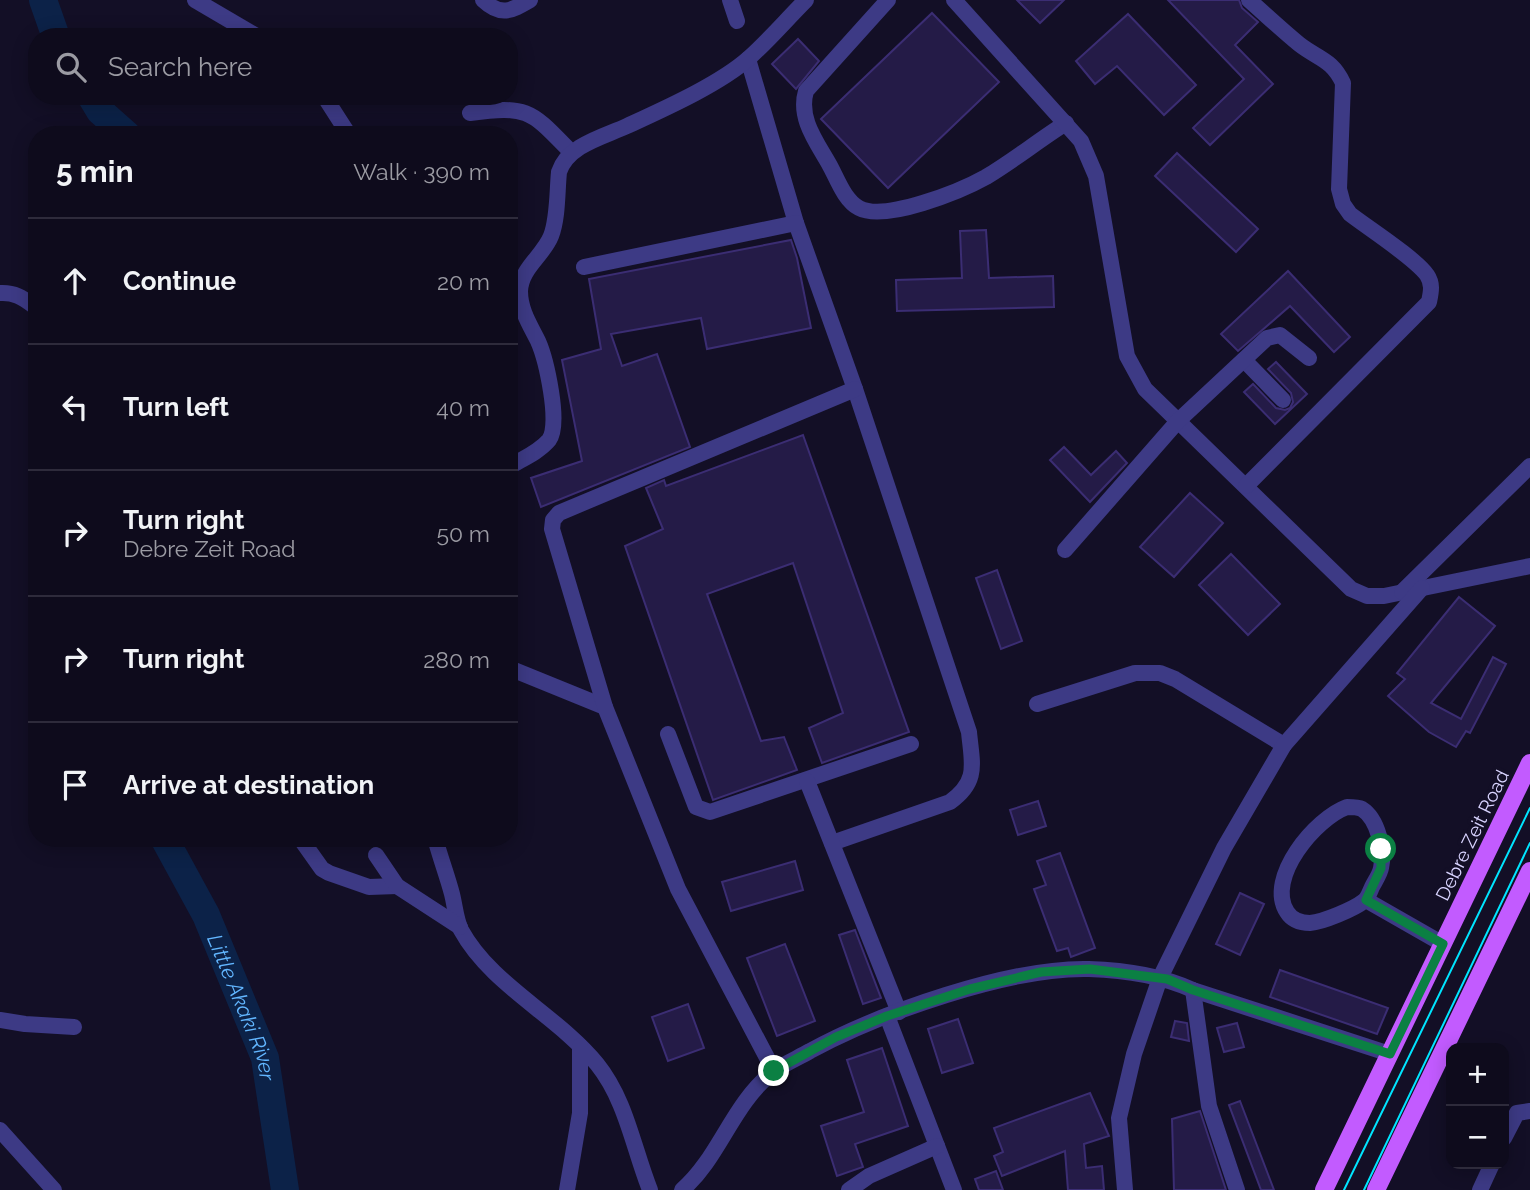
<!DOCTYPE html>
<meta charset="utf-8">
<style>
body{margin:0;font-family:Raleway,sans-serif;background:#171425;color:#f1f3f6}
.controls{position:absolute;right:21px;bottom:21px;display:grid;overflow:hidden;border-radius:14px;box-shadow:0 4px 18px #0003}
.controls button{width:63px;height:63px;display:grid;place-items:center;padding:0;border:0;border-bottom:2px solid #2e2b3b;background:#0e0b1c;color:#f1f3f6;font:35px sans-serif}
.stop{position:absolute;width:21px;height:21px;margin:-16px;border:5px solid #0b8043;border-radius:50%;background:#fff}
.stop.end{background:#0b8043;border-color:#fff;box-shadow:0 2px 7px #0008}
.list{margin:0;padding:0;list-style:none}
h2{display:flex;justify-content:space-between;align-items:center;height:91px;margin:0;padding:0 28px;font-size:30px}
h2 small{font-size:23px;font-weight:400;color:#9b9ba3}
.list li{display:grid;grid-template-columns:46px 1fr auto;gap:21px;align-items:center;box-sizing:border-box;height:126px;padding:0 28px;border-top:2px solid #2e2b3b}
.list b{display:block;font-size:26px;white-space:nowrap}
.list p{margin:0;font-size:23px;white-space:nowrap;color:#9b9ba3}
.list em{font-size:23px;font-style:normal;color:#9b9ba3}
.icon{flex:none;width:38px;height:38px;fill:none;stroke:currentColor;stroke-width:2;stroke-linecap:round;stroke-linejoin:round}
.map{position:relative;flex:none;width:1530px;height:1190px;overflow:hidden}
.search{position:absolute;background:#0e0b1c;box-shadow:0 4px 18px #0003;left:28px;top:28px;width:490px;height:77px;display:flex;align-items:center;gap:18px;box-sizing:border-box;padding:0 24px;border-radius:28px;color:#9b9ba3;font-size:26px}
.panel{position:absolute;background:#0e0b1c;box-shadow:0 4px 18px #0003;left:28px;top:126px;width:490px;height:721px;border-radius:28px}
.map>svg:first-child{display:block}
.lines{fill:none;stroke-linecap:round;stroke-linejoin:round}
.river{stroke:#0c2248;stroke-width:28}
.building{fill:#241b47;stroke:#3b2d73;stroke-width:2}
.minor{stroke:#3d3a85;stroke-width:16}
.major{stroke:#c25bff;stroke-width:18}
.tram{stroke:#00e5ff;stroke-width:2}
.route{stroke:#0b8043;stroke-width:9}
.labels{text-anchor:middle;dominant-baseline:central;stroke-width:7;stroke-linejoin:round;paint-order:stroke}
.street-label{font-size:19px;fill:#d9d4ff;stroke:#130f26}
.water-label{font-size:21px;font-style:italic;fill:#62b6ff;stroke:#130f26}
</style>
<div class="map">
<svg width="1530" height="1190" viewBox="0 0 1530 1190">
<rect width="100%" height="100%" fill="#130f26"/>
<g class="lines">
<g class="river">
<path d="M43,0L56,37"/>
<path d="M91,96L100,111L127,135"/>
<path id="s1" d="M164,838L206,915L265,1058L285,1190"/>
</g>
</g>
<g class="building">
<path d="M1017,0H1064L1040,23Z"/>
<path d="M1168,0H1239L1242,8L1258,22L1235,45L1273,84L1210,145L1193,128L1244,79Z"/>
<path d="M932,13L999,82L888,188L821,119Z"/>
<path d="M1128,14L1196,85L1164,115L1117,66L1095,84L1076,61Z"/>
<path d="M798,39L819,61L796,89L772,64Z"/>
<path d="M1177,153L1258,229L1236,252L1155,176Z"/>
<path d="M986,230L989,278L1053,276L1054,307L897,311L896,280L962,278L960,231Z"/>
<path d="M791,240L797,258L811,328L707,349L701,318L611,334L622,366L657,354L690,447L541,507L531,478L582,461L562,360L601,349L589,279Z"/>
<path d="M1288,271L1350,337L1334,352L1290,306L1238,351L1221,334Z"/>
<path d="M1276,362L1307,394L1275,424L1244,392L1253,384L1276,408L1285,410L1290,408L1293,402L1291,393L1268,369Z"/>
<path d="M803,435L909,732L822,763L809,728L843,713L793,563L707,594L761,741L784,737L797,770L713,800L625,546L663,529L646,488L664,480L666,486Z"/>
<path d="M1064,447L1091,475L1116,451L1127,463L1090,502L1050,460Z"/>
<path d="M1190,493L1223,523L1174,577L1140,547Z"/>
<path d="M1231,554L1280,604L1248,635L1199,585Z"/>
<path d="M997,570L1022,641L1001,649L976,578Z"/>
<path d="M1459,597L1495,626L1431,703L1461,719L1493,657L1506,664L1470,733L1466,731L1456,747L1429,732L1388,696L1405,679L1397,673Z"/>
<path d="M1038,801L1046,826L1018,835L1010,810Z"/>
<path d="M1060,853L1095,948L1071,957L1068,948L1057,951L1034,889L1046,885L1037,861Z"/>
<path d="M795,861L803,890L731,911L722,882Z"/>
<path d="M1240,893L1264,904L1240,955L1216,944Z"/>
<path d="M855,930L881,998L863,1004L839,935Z"/>
<path d="M785,944L815,1021L777,1036L747,958Z"/>
<path d="M1280,970L1388,1008L1377,1034L1270,997Z"/>
<path d="M688,1004L704,1048L668,1061L652,1017Z"/>
<path d="M958,1019L973,1063L942,1073L928,1029Z"/>
<path d="M1175,1021L1187,1023L1189,1041L1171,1037Z"/>
<path d="M1237,1023L1244,1047L1224,1052L1217,1028Z"/>
<path d="M882,1048L908,1126L855,1144L863,1167L837,1176L821,1126L864,1112L847,1060Z"/>
<path d="M1090,1093L1109,1136L1084,1144L1086,1168L1102,1166L1104,1190H1068L1065,1151L1002,1176L994,1156L1003,1152L994,1128Z"/>
<path d="M1240,1101L1274,1190H1261L1229,1105Z"/>
<path d="M1200,1111L1226,1190H1174L1172,1119Z"/>
<path d="M996,1171L1003,1190H979L975,1179Z"/>
</g>
<g class="lines">
<g class="minor">
<path d="M195,0L258,37"/>
<path d="M483,0C501,17 511,11 530,0"/>
<path d="M730,0L737,21"/>
<path d="M888,0L806,91C798,118 816,141 829,164C837,178 844,200 859,208C885,222 961,191 986,177C1013,161 1039,140 1066,123"/>
<path d="M954,0L1081,141L1096,176L1127,356L1145,389L1351,589L1367,596H1384L1530,566"/>
<path d="M748,59L796,223L855,389L969,732C972,764 979,781 950,802L832,843"/>
<path d="M324,96L349,135"/>
<path d="M470,113C529,105 531,111 571,152"/>
<path d="M584,267L796,223"/>
<path d="M0,293C16,292 24,299 37,308"/>
<path d="M1244,360L1283,400"/>
<path d="M509,467C522,459 539,452 549,440C561,424 546,359 538,341C530,325 520,310 520,291C521,268 543,256 551,236C558,218 557,192 559,172C568,145 603,137 627,126C664,109 720,84 749,58C769,40 787,19 806,0"/>
<path d="M1246,486L1429,302C1431,292 1433,284 1427,275C1415,258 1368,228 1350,214L1343,204L1339,189L1343,83C1332,59 1318,59 1299,44C1282,30 1266,15 1249,0"/>
<path d="M1065,550L1178,421L1267,338L1280,335L1309,358"/>
<path d="M1402,592L1530,466"/>
<path d="M509,668L605,707"/>
<path d="M1037,704L1135,673H1160L1175,679L1284,745"/>
<path d="M668,734L696,807L710,812L911,744"/>
<path d="M807,781L899,1012"/>
<path d="M1347,807C1352,807 1358,807 1362,809C1378,819 1385,851 1381,868C1380,874 1375,881 1372,887C1370,891 1368,898 1364,901C1354,909 1323,922 1310,923C1301,923 1292,920 1287,912C1265,878 1316,818 1347,807Z"/>
<path d="M300,838L322,869L329,873L369,887L397,886"/>
<path d="M435,838C440,857 447,875 452,894C455,906 456,920 461,930C491,985 557,1015 597,1064C626,1100 633,1147 650,1190"/>
<path d="M376,855L397,886L460,927"/>
<path d="M1366,900L1443,944"/>
<path d="M1193,990L1209,1106L1237,1190"/>
<path d="M887,1016L954,1190"/>
<path d="M0,1020L25,1024L74,1027"/>
<path d="M774,1071L678,889L605,707L552,529L553,520L559,513L855,389"/>
<path d="M0,1130L54,1190"/>
<path d="M1504,1138L1517,1113L1530,1111"/>
<path d="M567,1190L580,1113V1046"/>
<path d="M682,1190C720,1157 732,1104 773,1072C783,1064 798,1058 810,1051C880,1013 1010,967 1089,969C1124,970 1162,976 1193,990L1390,1054"/>
<path d="M849,1190L869,1176L937,1146"/>
<path d="M1125,1190L1119,1118L1134,1054L1160,978L1224,848L1284,745L1422,588"/>
<path d="M1480,1190L1492,1164"/>
</g>
<g class="major">
<path d="M1324,1190L1530,763"/>
<path d="M1376,1190L1530,871"/>
</g>
<g class="tram">
<path d="M1344,1190L1530,808"/>
<path d="M1364,1190L1530,843"/>
</g>
</g>
<g class="lines">
<path class="route" d="M774,1071L836,1037L887,1016L970,989L1041,972L1090,969L1167,979L1193,990L1390,1054L1443,944L1366,900L1381,868V849"/>
</g>
<g class="labels">
<g class="street-label">
<text transform="translate(1472 835) rotate(-64)">Debre Zeit Road</text>
</g>
<g class="water-label">
<text stroke="none"><textPath href="#s1" startOffset="187">Little Akaki River</textPath></text>
</g>
</g>
</svg>
<div class="controls">
<button>+</button>
<button>−</button>
</div>
<div class="stop" style="left:1381px;top:849px"></div>
<div class="stop end" style="left:774px;top:1071px"></div>
<div class="search"><svg class="icon" aria-label="search" viewBox="0 0 24 24"><circle cx="10" cy="10" r="6"/><path d="M15 15l6 6"/></svg>Search here</div>
<section class="panel">
<h2>5 min<small>Walk · 390 m</small></h2>
<ul class="list">
<li><svg class="icon" aria-label="ahead" viewBox="0 0 24 24"><path d="M12 20V5M6 11l6-6 6 6"/></svg><div><b>Continue</b></div><em>20 m</em></li>
<li><svg class="icon" aria-label="left" viewBox="0 0 24 24"><path d="M17 20v-9H6M10 6l-5 5 5 5"/></svg><div><b>Turn left</b></div><em>40 m</em></li>
<li><svg class="icon" aria-label="right" viewBox="0 0 24 24"><path d="M7 20v-9h11M14 6l5 5-5 5"/></svg><div><b>Turn right</b><p>Debre Zeit Road</p></div><em>50 m</em></li>
<li><svg class="icon" aria-label="right" viewBox="0 0 24 24"><path d="M7 20v-9h11M14 6l5 5-5 5"/></svg><div><b>Turn right</b></div><em>280 m</em></li>
<li><svg class="icon" aria-label="arrive" viewBox="0 0 24 24"><path d="M6 21V4h12l-3 4 3 4H6"/></svg><div><b>Arrive at destination</b></div></li>
</ul>
</section>
</div>
